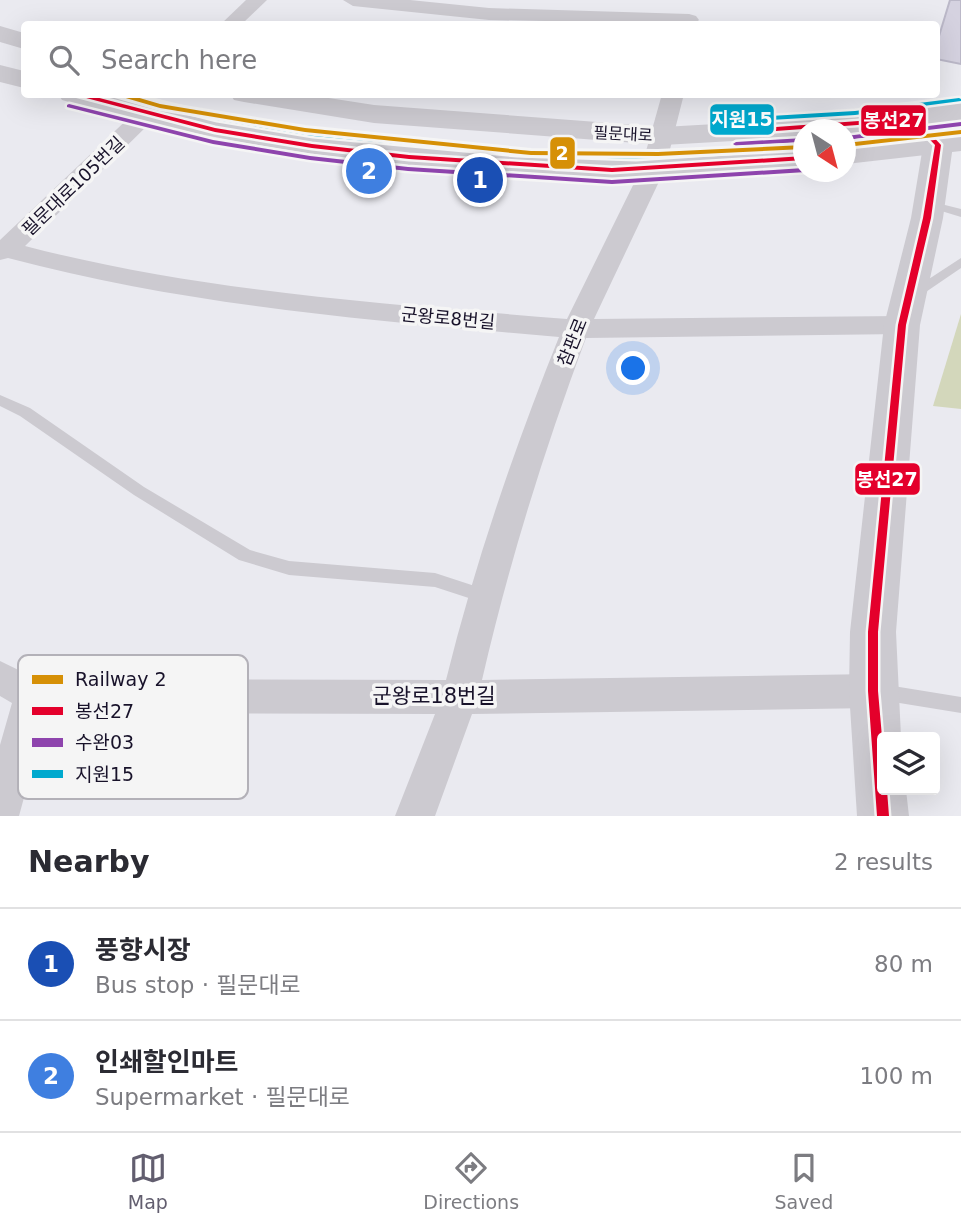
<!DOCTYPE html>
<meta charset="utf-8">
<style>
body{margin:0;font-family:"DejaVu Sans","Noto Sans KR",sans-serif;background:#f7f7f7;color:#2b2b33}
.controls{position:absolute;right:21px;bottom:21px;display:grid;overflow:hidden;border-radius:7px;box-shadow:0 7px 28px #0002}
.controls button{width:63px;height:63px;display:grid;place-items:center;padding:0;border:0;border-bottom:2px solid #e1e1e2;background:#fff;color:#2b2b33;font:35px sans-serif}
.compass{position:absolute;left:793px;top:119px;width:63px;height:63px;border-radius:50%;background:#fff;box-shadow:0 7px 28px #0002;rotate:144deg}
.you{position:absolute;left:634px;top:369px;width:24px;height:24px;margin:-18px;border:5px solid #fff;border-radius:50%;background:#1a73e8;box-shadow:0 0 0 10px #1a73e833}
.badge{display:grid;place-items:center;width:46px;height:46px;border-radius:50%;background:#625e6f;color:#fff;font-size:23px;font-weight:700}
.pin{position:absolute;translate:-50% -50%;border:4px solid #fff;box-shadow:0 2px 7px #0006}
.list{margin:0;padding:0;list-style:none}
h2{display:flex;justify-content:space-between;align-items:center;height:91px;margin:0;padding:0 28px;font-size:30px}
h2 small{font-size:23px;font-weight:400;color:#7c7c81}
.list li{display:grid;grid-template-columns:46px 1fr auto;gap:21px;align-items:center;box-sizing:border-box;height:112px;padding:0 28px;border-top:2px solid #e1e1e2}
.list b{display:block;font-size:26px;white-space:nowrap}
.list p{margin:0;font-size:23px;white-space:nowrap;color:#7c7c81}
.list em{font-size:23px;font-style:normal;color:#7c7c81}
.icon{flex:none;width:38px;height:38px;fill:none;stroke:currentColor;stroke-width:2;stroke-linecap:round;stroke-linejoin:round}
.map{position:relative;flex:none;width:961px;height:816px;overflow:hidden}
.search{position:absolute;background:#fff;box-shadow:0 7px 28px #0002;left:21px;right:21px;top:21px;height:77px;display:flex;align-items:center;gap:18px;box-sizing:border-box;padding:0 24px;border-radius:7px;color:#7c7c81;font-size:26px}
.sheet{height:315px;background:#fff}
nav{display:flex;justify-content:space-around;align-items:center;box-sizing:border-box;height:98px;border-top:2px solid #e1e1e2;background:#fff;font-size:19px;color:#7c7c81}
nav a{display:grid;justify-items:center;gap:4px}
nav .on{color:#625e6f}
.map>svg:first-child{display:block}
.green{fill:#d3d7bb}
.building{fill:#d5d2e0;stroke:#bbb8c8;stroke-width:2}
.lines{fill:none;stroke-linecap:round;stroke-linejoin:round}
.service{fill:#cccad0;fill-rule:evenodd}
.minor{fill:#cccad0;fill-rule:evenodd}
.secondary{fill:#cccad0;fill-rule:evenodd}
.primary{fill:#cccad0;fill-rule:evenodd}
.bus-1-casing{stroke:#f5f5f5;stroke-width:5}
.bus-2-casing{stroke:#f5f5f5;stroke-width:5}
.bus-3-casing{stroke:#f5f5f5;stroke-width:5}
.bus-1{fill:#e4002b;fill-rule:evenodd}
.bus-2{fill:#8e44ad;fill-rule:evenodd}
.bus-3{fill:#00a9ce;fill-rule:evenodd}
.rail-1-casing{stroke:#f5f5f5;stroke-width:6}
.rail-1{fill:#d69006;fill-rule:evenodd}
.labels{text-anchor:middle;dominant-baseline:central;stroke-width:7;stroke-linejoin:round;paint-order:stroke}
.far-street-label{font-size:16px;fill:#18122a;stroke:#f5f5f5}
.street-label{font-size:18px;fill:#18122a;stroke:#f5f5f5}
.near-street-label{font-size:21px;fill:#18122a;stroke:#f5f5f5}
.key{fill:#f5f5f5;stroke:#b3b1b8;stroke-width:2}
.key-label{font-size:19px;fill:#18122a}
.line-badge{stroke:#f5f5f5;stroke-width:2.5}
.badge-label{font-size:19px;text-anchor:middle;font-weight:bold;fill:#fff}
</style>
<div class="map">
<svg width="961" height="816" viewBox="0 0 961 816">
<rect width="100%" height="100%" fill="#eaeaf0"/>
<path class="green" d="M961,314V409L933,406Z"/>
<path class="building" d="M950,0H961V64L936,59V46Z"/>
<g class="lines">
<g class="service">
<path d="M929,201L961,209V217L925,206V202Z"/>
<path d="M961,258V268L917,298H909L907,295L909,292Z"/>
<path d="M0,395L30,408L144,487L250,550L289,561L435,573L490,591L492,596L490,601L484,603L435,587L289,575L239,560L134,495L20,416L0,406Z"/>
<path d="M881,684L961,697V713L881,700L875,698L872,692L875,686Z"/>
</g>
<g class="minor">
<path d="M246,0H267L242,24H221Z"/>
<path d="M343,0H410L489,8L689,14L696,16L699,20L695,24L489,20L353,6Z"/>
<path d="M662,94H684L665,169L594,319L902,316L912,318L916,325L912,332L902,334L586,338C544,450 509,563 482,680L873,674L886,679L891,691L886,703L873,708L472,714L435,816H395L435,714L47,713L19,816H0V745L12,703L0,696V661L37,679L446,680C475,563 514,449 559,337C374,321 188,306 8,258L0,260V240L136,111H152L155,116L152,121L25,246C202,292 386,304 567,319L641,169Z"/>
</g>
<path class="secondary" d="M914,110L924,113L953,145L943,218L920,325L896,632L901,737H882V790H906L909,816H857L849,691L850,632L884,325L911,218L923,146L900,119L904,113Z"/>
<g class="primary">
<path d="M0,26L24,33V49L0,42Z"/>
<path d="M0,65L24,71V88L0,82Z"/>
<path d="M58,94H105L215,121L312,137L516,156L636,160L804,149V167C740,172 676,179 613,179C563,179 514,175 464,171C327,160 194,138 62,100Z"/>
<path d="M230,94H303L374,105L663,127L856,116L961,103V121L856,134H846V130H804V137L663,145L374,123L244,102L234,100Z"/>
<path d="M961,133V151L846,164V146Z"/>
</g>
<g class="bus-1-casing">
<g id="bus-1">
<path d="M71,94H84L215,128L312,144L409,155L612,168L804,156V160L612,172L409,159L312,148L215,132Z"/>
<path d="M914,117L916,118L941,145L931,218L906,325L878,632V691L882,737V790H887L889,816H877L868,691V632L898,325L923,218L935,145L912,121L733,134L730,132L733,130Z"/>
</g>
</g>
<g class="bus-2-casing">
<g id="bus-2">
<path d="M69,104L213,140L310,156L408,167L612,180L804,168V172H806L612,184L408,171L310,160L213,144L67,107V105Z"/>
<path d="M961,122V126L846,140V136Z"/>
<path d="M804,138V142L736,146L733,144L736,142Z"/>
</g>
</g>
<g class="bus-3-casing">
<g id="bus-3">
<path d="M115,94H128L217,116L313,132L517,151L636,155L803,144L804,148L636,159L517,155L313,136L217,120Z"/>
<path d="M959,98L961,99V101L855,115L734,122L731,120L734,118L855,111Z"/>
</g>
</g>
<use href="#bus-1" class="bus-1"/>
<use href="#bus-2" class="bus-2"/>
<use href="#bus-3" class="bus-3"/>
<g class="rail-1-casing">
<g id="rail-1">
<path d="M112,94H126L160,104L305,128L531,151L658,152L804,145V149L658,156L531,155L305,132L160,108Z"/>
<path d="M961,130V134L846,147V143Z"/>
</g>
</g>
<use href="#rail-1" class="rail-1"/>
</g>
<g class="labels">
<g class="far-street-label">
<text transform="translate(623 134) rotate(3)">필문대로</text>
</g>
<g class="street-label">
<text transform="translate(73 186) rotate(-44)">필문대로105번길</text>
<text transform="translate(448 318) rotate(5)">군왕로8번길</text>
<text transform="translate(572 342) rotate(-68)">참판로</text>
</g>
<g class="near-street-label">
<text x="434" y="696">군왕로18번길</text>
</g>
</g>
<rect x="18" y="655" width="230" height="144" rx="10" class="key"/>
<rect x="32" y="675" width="31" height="9" fill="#d69006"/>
<rect x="32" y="707" width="31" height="8" fill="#e4002b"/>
<rect x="32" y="738" width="31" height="9" fill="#8e44ad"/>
<rect x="32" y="770" width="31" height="8" fill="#00a9ce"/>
<g class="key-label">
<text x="75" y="686">Railway 2</text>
<text x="75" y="718">봉선27</text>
<text x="75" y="749">수완03</text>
<text x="75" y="781">지원15</text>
</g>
<g class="line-badge">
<rect x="709" y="103" width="66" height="33" rx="7" fill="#00a9ce"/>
<rect x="860" y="104" width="67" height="33" rx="7" fill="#e4002b"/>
<rect x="549" y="136" width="27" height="34" rx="7" fill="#d69006"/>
<rect x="854" y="462" width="67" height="34" rx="7" fill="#e4002b"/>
</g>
<g class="badge-label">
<text x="742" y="126">지원15</text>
<text x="894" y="127">봉선27</text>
<text x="562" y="160">2</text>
<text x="887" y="486">봉선27</text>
</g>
</svg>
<div class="controls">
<button><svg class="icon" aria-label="layers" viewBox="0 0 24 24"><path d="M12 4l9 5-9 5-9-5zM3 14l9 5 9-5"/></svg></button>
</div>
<svg class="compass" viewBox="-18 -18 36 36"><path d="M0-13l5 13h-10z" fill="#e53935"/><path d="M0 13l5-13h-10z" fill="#7c7c81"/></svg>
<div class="you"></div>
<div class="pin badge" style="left:480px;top:180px;background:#1a4fb4">1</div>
<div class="pin badge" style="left:369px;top:171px;background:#3f7fe0">2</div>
<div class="search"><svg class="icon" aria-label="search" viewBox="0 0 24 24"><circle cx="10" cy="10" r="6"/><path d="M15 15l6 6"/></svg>Search here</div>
</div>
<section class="sheet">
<h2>Nearby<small>2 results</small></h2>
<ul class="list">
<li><span class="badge" style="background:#1a4fb4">1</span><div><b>풍향시장</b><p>Bus stop · 필문대로</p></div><em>80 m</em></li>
<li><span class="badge" style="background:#3f7fe0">2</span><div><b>인쇄할인마트</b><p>Supermarket · 필문대로</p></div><em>100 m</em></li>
</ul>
</section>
<nav>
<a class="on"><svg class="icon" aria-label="map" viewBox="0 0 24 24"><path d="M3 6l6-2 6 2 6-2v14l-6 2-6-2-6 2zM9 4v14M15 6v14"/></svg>Map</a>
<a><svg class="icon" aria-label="directions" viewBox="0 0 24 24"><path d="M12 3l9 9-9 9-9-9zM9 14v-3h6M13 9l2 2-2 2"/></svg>Directions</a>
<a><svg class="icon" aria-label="saved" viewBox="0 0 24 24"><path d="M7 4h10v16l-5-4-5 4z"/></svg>Saved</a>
</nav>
